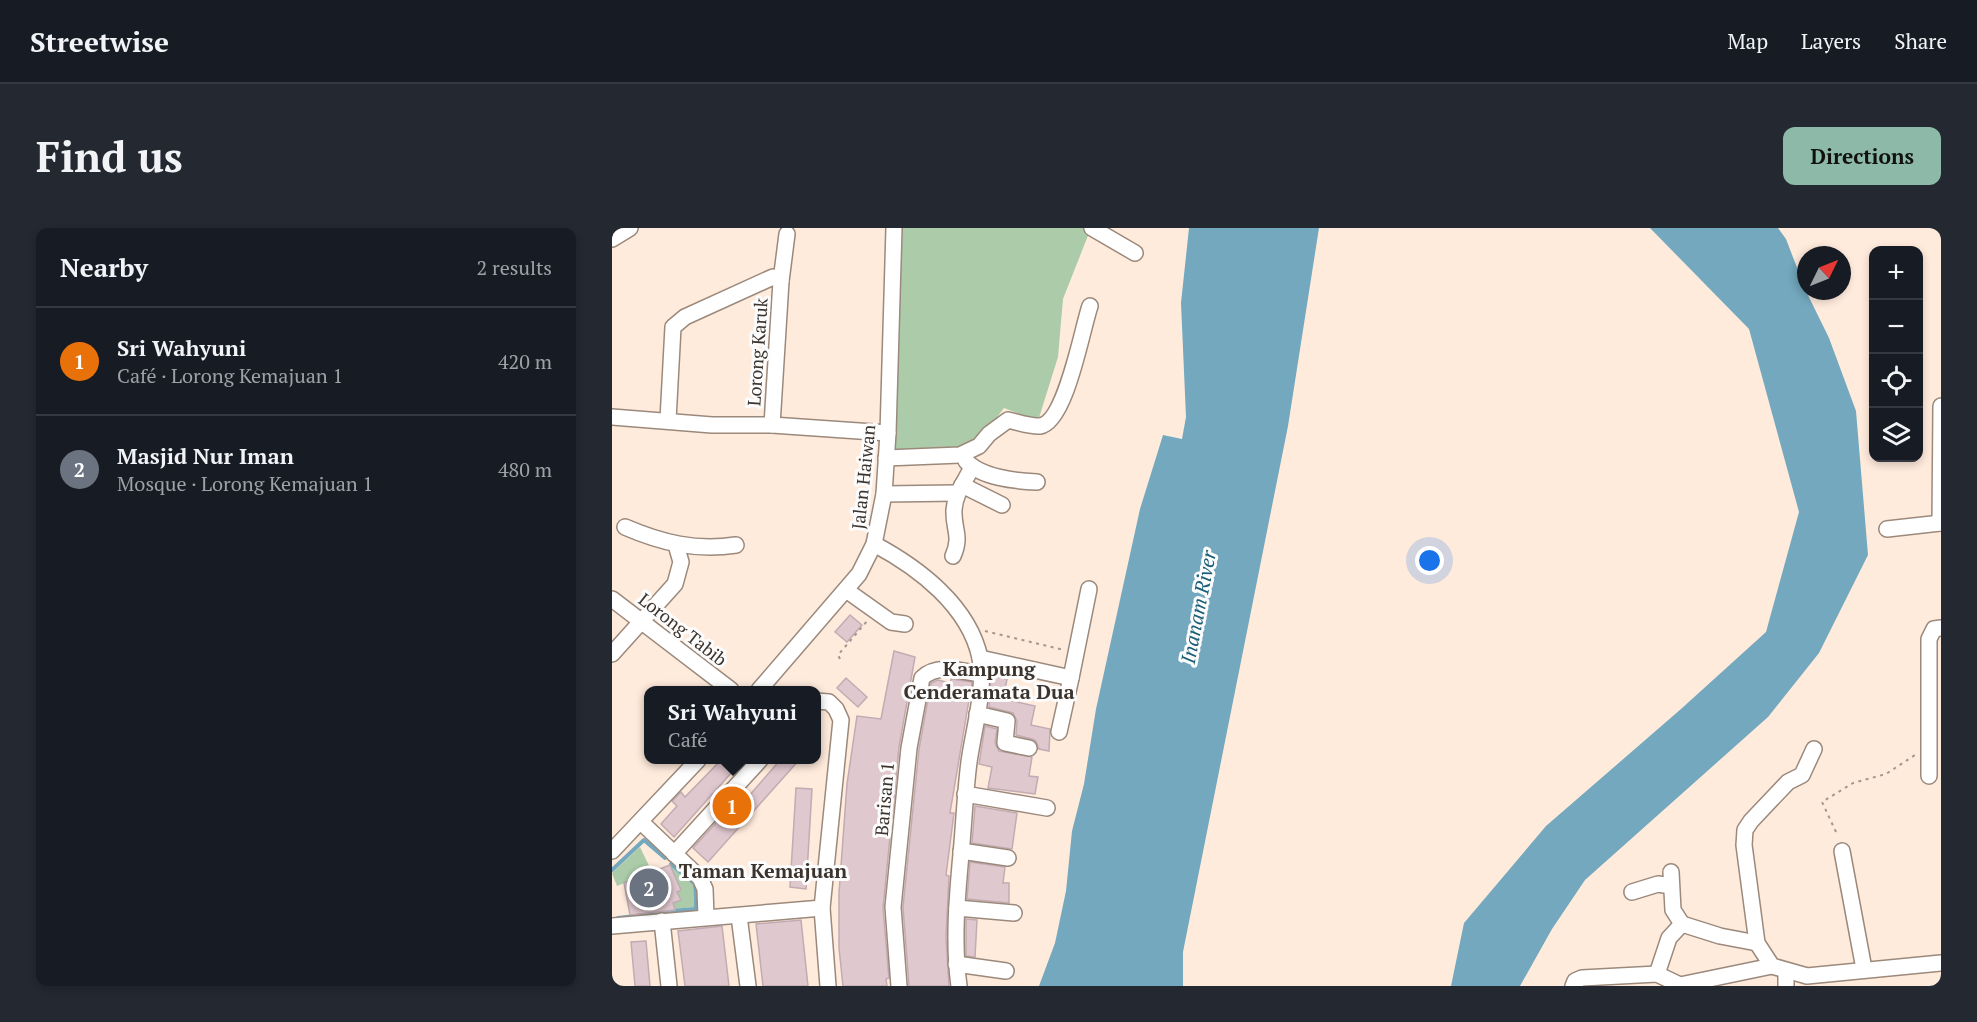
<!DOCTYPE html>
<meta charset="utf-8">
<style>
body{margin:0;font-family:"PT Serif",serif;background:#242831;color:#f1f3f6}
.controls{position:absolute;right:18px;top:18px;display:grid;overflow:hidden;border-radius:12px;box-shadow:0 3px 9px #0003}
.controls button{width:54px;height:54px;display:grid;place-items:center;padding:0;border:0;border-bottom:2px solid #363941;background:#171b24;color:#f1f3f6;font:30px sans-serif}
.compass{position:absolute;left:1185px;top:18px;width:54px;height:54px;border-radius:50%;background:#171b24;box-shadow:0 3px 9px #0003;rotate:47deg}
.you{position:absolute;left:818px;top:333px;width:21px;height:21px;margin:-15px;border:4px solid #fff;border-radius:50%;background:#1a73e8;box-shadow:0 0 0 9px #1a73e833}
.badge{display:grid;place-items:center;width:39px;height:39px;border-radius:50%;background:#8db9a8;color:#fff;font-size:20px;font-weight:700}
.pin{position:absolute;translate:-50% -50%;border:3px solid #fff;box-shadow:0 2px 6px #0006}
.popup{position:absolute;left:32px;top:458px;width:177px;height:78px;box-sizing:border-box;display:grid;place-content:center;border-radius:12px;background:#171b24;filter:drop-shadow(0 2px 4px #0005);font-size:20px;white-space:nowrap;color:#9ea1a6}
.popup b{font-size:22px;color:#f1f3f6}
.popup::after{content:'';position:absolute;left:50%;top:100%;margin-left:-12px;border:12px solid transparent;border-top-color:#171b24}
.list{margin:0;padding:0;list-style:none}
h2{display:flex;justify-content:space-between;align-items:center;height:78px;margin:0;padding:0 24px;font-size:26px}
h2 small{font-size:20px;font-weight:400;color:#9ea1a6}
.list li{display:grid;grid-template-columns:39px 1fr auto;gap:18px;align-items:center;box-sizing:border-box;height:108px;padding:0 24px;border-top:2px solid #363941}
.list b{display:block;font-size:22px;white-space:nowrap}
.list p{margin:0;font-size:20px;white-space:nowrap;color:#9ea1a6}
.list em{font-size:20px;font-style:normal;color:#9ea1a6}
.icon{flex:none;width:33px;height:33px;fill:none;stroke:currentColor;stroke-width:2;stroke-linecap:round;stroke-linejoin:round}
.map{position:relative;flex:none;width:1329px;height:758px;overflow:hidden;border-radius:12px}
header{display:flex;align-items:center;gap:36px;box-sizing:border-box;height:84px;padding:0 30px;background:#171b24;border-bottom:2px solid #363941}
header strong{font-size:28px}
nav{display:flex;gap:33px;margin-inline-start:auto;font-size:21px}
.intro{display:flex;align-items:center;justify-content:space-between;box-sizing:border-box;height:144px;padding:0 36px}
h1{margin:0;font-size:42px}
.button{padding:15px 27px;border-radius:12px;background:#8db9a8;color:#111;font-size:21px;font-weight:700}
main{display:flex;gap:36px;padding:0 36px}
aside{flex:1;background:#171b24;border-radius:12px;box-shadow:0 3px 9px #0003}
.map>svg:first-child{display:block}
.green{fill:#accca9}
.water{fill:#73a8be}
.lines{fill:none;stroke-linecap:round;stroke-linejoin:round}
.stream{stroke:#73a8be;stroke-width:4}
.building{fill:#e0c8cf;stroke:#c2abb2;stroke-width:1.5}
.minor-casing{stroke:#9b897c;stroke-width:18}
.path{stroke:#a5978c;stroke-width:2;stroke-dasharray:3 4.5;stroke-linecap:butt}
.minor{stroke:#fff;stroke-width:15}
.labels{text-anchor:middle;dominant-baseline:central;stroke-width:6;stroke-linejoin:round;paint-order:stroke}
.street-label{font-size:18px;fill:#3b332d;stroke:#fcfcfc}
.water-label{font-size:20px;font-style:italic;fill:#1a5e76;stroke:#fcfcfc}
.neighbourhood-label{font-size:20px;font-weight:bold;fill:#3b332d;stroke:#fcfcfc}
</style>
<header>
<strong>Streetwise</strong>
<nav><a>Map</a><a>Layers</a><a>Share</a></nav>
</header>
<div class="intro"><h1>Find us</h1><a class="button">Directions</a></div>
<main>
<aside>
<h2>Nearby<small>2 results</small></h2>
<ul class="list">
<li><span class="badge" style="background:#e8710a">1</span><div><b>Sri Wahyuni</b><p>Café · Lorong Kemajuan 1</p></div><em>420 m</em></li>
<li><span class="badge" style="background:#6b7280">2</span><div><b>Masjid Nur Iman</b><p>Mosque · Lorong Kemajuan 1</p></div><em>480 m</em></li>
</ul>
</aside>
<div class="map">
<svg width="1329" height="758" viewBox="0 0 1329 758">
<rect width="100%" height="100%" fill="#ffebdc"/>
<g class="green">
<path d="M289,0H479L451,71L446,129L426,193L392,180C384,190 374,206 364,213C348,224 298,221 276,228Z"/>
<path d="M28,619L40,644L5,658L0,645Z"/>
<path d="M58,637L81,657L82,679L63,681L61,675L68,672L65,664L69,662Z"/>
</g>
<g class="water">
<path d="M577,0H707L676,198L571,724V758H427L443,715L454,663L460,603L472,556L484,481L528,281L551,207L570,211L574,189L569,75Z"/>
<path d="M1038,0H1166L1174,11L1194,63L1217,110L1244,183L1256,327L1207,425L1156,489L973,652L940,701L908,758H839L852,695L934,598L1069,481L1154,404L1187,284L1137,101Z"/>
</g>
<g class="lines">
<g class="stream">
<path d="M59,636L83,656L84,678L83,681L60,683"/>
<path d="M0,642L32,612L53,630"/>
<path d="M6,690L56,684"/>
</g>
</g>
<g class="building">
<path d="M238,387L250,397L235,414L223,404Z"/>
<path d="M282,423L303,429L287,519L280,591H275L273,609H278L271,680L277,750L274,751L275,758H231L227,720V665L235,556L245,488L269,491Z"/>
<path d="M379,448L395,451L391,471L423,478L419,497L438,501L437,523L427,521L424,513L420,511L404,507L405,493L401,485L377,479Z"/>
<path d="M234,450L255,469L246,479L225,460Z"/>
<path d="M339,451L360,454L338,585H342L334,647L337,648L334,709L337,758H297L291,679L307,521L319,455L326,452L338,455Z"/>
<path d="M373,498L385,501L383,515L387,523L420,529L417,548L426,549L423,566L376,560L380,539L367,536Z"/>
<path d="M169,531H188L96,634L81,620L125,572L130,576Z"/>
<path d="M108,533L120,544L62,609L49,596L65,578L60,573L69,564L73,569Z"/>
<path d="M184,560L200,561L194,661L178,659Z"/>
<path d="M363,578L405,585L400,621L360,615Z"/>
<path d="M358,634L393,639L391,655H397V675L355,671Z"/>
<path d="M58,637L69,662L65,664L69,672L61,675L63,682L18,687L12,655Z"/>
<path d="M354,691L365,692L363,729L354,728Z"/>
<path d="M189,692L196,758H151L144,696Z"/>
<path d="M110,698L117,758H73L66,703Z"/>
<path d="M34,713L38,758H23L19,714Z"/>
</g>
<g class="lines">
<g class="minor-casing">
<g id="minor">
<path d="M480,0L523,25"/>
<path d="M0,11L18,0"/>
<path d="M169,53L175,6"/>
<path d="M0,189L100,197H160L276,205"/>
<path d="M56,192L61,99L73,89L161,49L169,53L160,197"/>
<path d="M274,230L348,227L367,218L377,206L396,192C405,194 419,199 428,198C454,194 470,101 478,78"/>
<path d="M354,233C370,250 403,253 425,254"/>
<path d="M350,257L390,277"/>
<path d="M272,266L345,265"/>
<path d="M1328,295L1329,178"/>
<path d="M13,299C50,315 84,323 124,317"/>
<path d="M1275,301L1329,295"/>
<path d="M262,316C307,340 357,378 368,430C374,460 361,504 357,534C353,565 352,595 349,626C345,670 341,714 347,758"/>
<path d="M341,328C350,308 341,301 342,282C343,265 353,254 360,239"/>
<path d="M234,362L279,394L293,396"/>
<path d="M0,371L119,462"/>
<path d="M0,426L63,356L69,334L64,317"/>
<path d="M368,430L459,450L447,504"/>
<path d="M459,450L477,361"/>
<path d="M147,462L247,346L262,316L272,266L276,205L282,0"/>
<path d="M204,473L217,474L224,481L229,492L210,680L216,758"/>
<path d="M365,486L395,493L393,515L417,520"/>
<path d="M1202,521L1190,547L1176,554L1139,593L1133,602L1132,617L1145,715L1160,738L1195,748L1329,735"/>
<path d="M1317,548V411L1322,401L1329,400"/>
<path d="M353,566L435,580"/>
<path d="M29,594L88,650L93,661L94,689"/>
<path d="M0,623L86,532"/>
<path d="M349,623L396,630"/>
<path d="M1230,623L1252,741"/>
<path d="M62,626L148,532"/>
<path d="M1059,644L1061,682L1070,696"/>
<path d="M1020,664L1046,656L1059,658"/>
<path d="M345,680L402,685"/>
<path d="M127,688L136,758"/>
<path d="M50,693L57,758"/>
<path d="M0,698L210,680"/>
<path d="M1145,715L1108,708L1070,696L1057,710L1045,746L1068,757L1160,738"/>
<path d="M344,736L394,743"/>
<path d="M1174,743V758"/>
<path d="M287,758L281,679L297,520L310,450C325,435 349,443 368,446"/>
<path d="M961,758L963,753L970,750L1045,746"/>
</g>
</g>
<g class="path">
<path d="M373,403L452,422"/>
<path d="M228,431L226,427L256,392"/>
<path d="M1224,604L1210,574L1241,555L1274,546L1303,527"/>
</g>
<use href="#minor" class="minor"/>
</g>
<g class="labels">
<g class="street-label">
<text transform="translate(145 124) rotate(-86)">Lorong Karuk</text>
<text transform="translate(251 249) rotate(-84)">Jalan Haiwan</text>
<text transform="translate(71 401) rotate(38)">Lorong Tabib</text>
<text transform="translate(272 571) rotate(-85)">Barisan 1</text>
</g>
<g class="water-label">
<text transform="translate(586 379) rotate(-79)">Inanam River</text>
</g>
<g class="neighbourhood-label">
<text x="377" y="440">Kampung<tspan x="377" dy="23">Cenderamata Dua</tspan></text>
<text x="151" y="642">Taman Kemajuan</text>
</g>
</g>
</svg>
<div class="controls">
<button>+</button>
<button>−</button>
<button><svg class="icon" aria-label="locate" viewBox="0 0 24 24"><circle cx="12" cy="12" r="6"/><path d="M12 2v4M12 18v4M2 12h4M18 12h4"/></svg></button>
<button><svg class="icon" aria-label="layers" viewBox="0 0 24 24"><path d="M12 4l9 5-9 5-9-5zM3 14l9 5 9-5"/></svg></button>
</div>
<svg class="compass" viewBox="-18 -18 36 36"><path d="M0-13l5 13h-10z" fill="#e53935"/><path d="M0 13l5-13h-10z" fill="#9ea1a6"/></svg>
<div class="you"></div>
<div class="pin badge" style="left:120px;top:578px;background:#e8710a">1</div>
<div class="popup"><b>Sri Wahyuni</b>Café</div>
<div class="pin badge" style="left:37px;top:660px;background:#6b7280">2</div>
</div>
</main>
